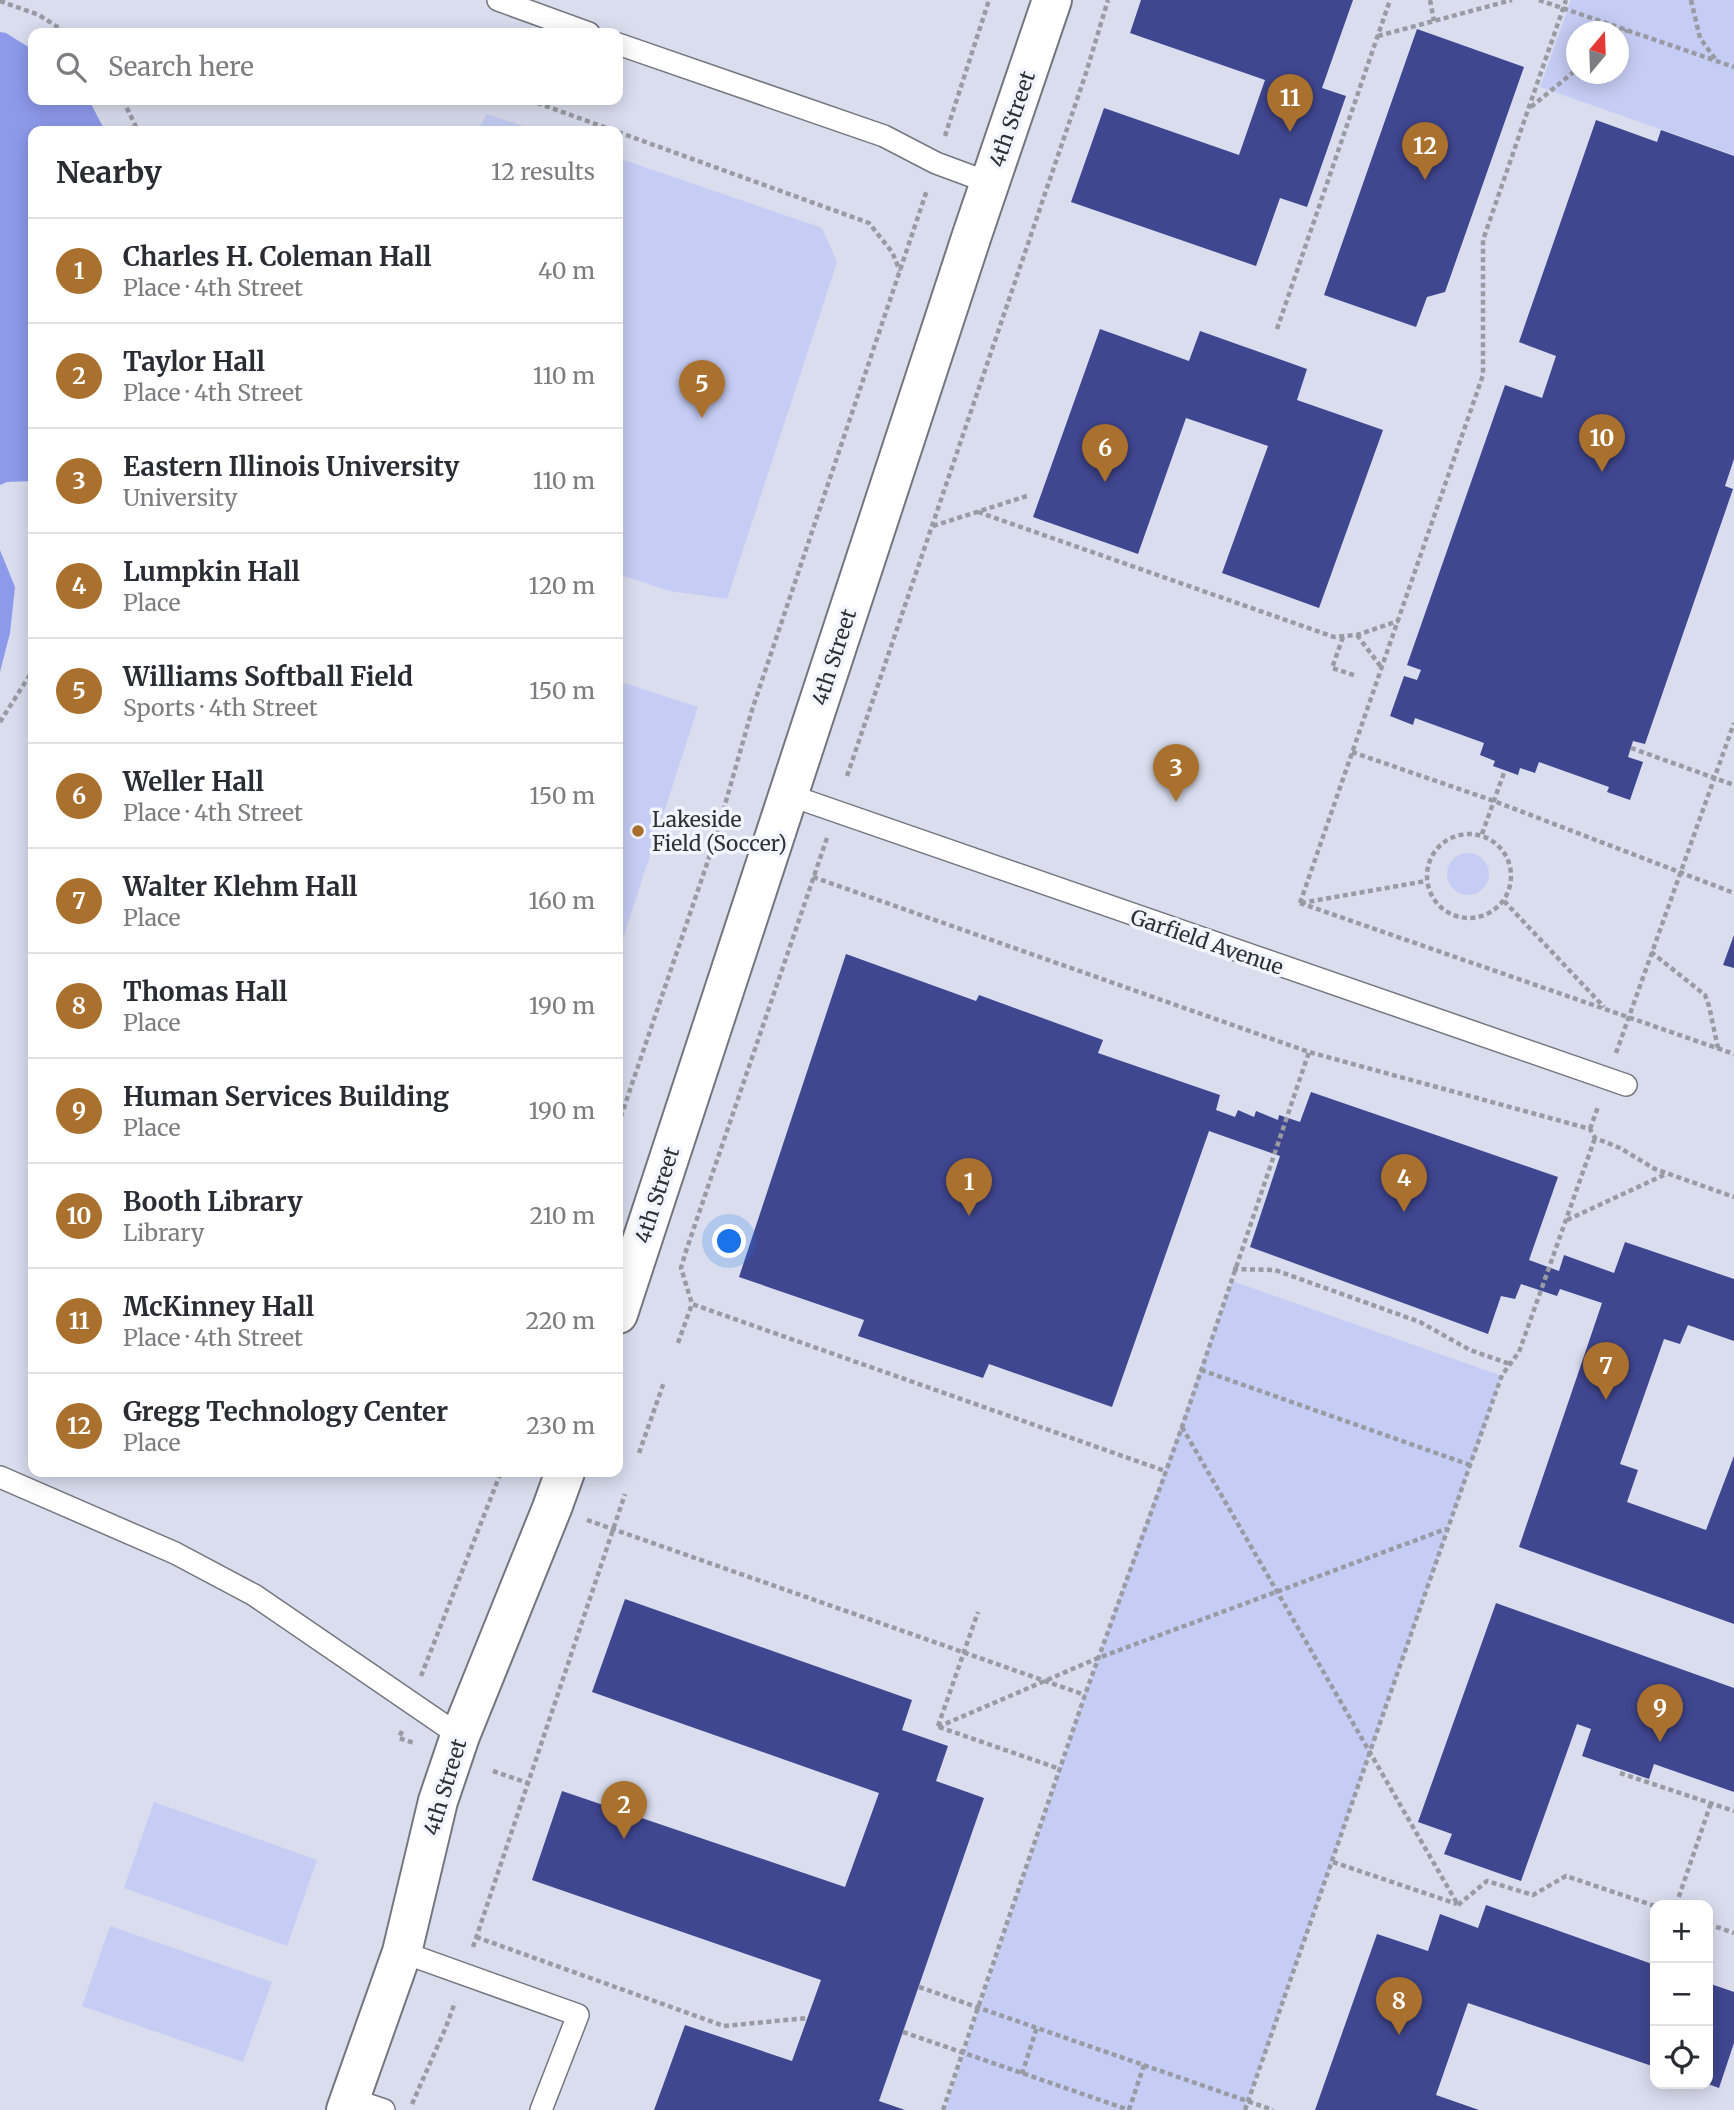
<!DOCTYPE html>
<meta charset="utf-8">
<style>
body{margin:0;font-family:Merriweather,serif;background:#f7f7f7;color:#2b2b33}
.controls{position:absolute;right:21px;bottom:21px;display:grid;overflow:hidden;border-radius:14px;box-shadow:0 4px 18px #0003}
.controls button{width:63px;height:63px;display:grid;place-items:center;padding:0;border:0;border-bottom:2px solid #e1e1e2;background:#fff;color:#2b2b33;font:35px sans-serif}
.compass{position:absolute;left:1566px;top:21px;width:63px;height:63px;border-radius:50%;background:#fff;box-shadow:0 4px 18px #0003;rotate:19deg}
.you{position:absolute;left:730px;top:1242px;width:24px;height:24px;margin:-18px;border:5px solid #fff;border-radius:50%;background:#1a73e8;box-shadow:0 0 0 10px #1a73e833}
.badge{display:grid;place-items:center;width:46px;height:46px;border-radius:50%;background:#a9702e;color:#fff;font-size:23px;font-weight:700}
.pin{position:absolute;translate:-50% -58px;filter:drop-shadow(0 2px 4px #0008)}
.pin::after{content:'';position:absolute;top:37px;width:24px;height:21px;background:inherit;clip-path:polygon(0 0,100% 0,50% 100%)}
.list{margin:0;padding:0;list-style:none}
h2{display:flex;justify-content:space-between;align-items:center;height:91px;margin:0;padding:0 28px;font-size:30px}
h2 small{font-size:23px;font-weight:400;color:#7c7c81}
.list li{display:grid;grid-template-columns:46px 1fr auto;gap:21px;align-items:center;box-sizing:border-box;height:105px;padding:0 28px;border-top:2px solid #e1e1e2}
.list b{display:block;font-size:26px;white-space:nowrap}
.list p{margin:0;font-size:23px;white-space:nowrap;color:#7c7c81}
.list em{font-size:23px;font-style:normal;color:#7c7c81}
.icon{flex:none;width:38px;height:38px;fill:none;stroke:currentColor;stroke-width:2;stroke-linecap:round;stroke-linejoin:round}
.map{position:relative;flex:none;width:1734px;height:2110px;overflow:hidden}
.search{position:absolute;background:#fff;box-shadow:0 4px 18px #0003;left:28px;top:28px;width:595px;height:77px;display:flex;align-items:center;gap:18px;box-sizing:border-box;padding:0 24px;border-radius:14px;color:#7c7c81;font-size:26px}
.panel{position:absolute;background:#fff;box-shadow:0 4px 18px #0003;left:28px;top:126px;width:595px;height:1351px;border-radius:14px}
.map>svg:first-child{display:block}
.built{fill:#d9ddee;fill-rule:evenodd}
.green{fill:#c6cdf4;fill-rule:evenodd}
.water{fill:#8d99eb}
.building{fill:#404791}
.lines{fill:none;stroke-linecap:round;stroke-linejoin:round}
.lane-casing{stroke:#74767f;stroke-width:24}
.secondary-casing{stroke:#74767f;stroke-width:42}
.path{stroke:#999ba3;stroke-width:4.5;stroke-dasharray:5 3.5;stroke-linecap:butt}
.lane{stroke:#fff;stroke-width:21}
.secondary{stroke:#fff;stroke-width:38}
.poi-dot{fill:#a9702e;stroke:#f2f4fe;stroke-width:2.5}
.labels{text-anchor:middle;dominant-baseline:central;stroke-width:7;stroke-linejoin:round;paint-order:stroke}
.street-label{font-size:21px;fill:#2f3034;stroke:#f2f4fe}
.poi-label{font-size:21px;fill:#2f3034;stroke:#f2f4fe;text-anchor:start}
</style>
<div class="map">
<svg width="1734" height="2110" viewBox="0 0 1734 2110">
<rect width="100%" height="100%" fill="#e4e7f1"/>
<path class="built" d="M0,0H1734V2110H0ZM1576,32H1618V74H1576ZM33,33H618V100H33ZM33,131H618V1472H33ZM1655,1905H1708V2084H1655Z"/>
<g class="green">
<path d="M1571,0H1734V155L1540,87ZM1576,32H1618V74H1576Z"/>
<path d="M487,113V114L539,131H477Z"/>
<path d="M618,158L822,228L837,262L727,599L670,591L618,574Z"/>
<path d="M618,681L698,707L618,954Z"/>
<circle cx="1468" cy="874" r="21"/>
<path d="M1232,1281L1502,1376L1245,2110H945L1085,1695Z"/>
<path d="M154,1802L317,1860L287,1946L124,1888Z"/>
<path d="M110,1926L272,1982L243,2062L82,2006Z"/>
</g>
<g class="water">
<path d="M0,32L6,33L33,50V100H89L105,131H33V481L7,482L0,485Z"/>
<path d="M0,550L15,587L10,633L0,672Z"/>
</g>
<g class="building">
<path d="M1141,0H1353L1322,88L1346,96L1307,207L1280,198L1256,266L1071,202L1104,108L1239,155L1265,80L1130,33Z"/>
<path d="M1417,29L1524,67L1445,292L1427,297L1416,327L1324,295Z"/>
<path d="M1596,120L1657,142L1661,130L1734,156V459L1725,486L1733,489L1645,744L1633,741L1628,757L1643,762L1630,800L1607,792L1609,787L1539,762L1535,773L1520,768L1518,775L1493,766L1495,761L1480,755L1484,743L1415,718L1413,725L1390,716L1404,676L1417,680L1421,670L1407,665L1505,385L1542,398L1556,356L1519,342Z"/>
<path d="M1100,329L1189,361L1200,331L1307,369L1297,400L1383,430L1319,608L1222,573L1268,446L1186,418L1138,554L1033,517Z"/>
<path d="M1734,935V968L1723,965Z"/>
<path d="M846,954L976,1001L979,995L1103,1040L1098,1053L1220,1095L1216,1110L1235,1117L1238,1110L1254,1117L1256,1111L1278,1120L1279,1115L1300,1122L1311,1092L1558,1177L1529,1260L1559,1271L1564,1255L1614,1273L1625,1242L1734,1279V1341L1688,1325L1680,1344L1664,1339L1620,1464L1638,1470L1627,1502L1706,1530L1734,1456V1624L1519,1547L1602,1303L1560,1289L1557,1296L1521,1284L1515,1299L1501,1296L1488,1334L1250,1247L1280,1156L1209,1131L1112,1407L989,1364L983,1378L858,1336L864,1320L739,1277Z"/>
<path d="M625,1599L912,1700L902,1730L948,1746L936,1781L984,1798L879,2101L905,2110H654L685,2025L792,2061L821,1980L532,1880L562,1791L845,1887L879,1793L592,1692Z"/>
<path d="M1496,1603L1734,1688V1792L1654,1764L1649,1779L1582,1756L1591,1729L1577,1724L1521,1881L1444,1854L1452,1834L1418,1822Z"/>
<path d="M1486,1905L1655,1965V2067L1468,2003L1436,2095L1479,2110H1315L1377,1934L1428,1951L1440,1914L1478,1928Z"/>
<path d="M1708,1983L1734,1992V2043L1719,2088L1708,2084Z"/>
</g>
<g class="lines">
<g class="lane-casing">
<g id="lane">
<path d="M498,0L589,33"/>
<path d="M618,44L884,136L936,163L990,183"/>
<path d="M789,795L1626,1085"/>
<path d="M0,1477L175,1553L254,1595L460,1736"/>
<path d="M402,1952L578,2015L541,2110"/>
<path d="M351,2099L384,2110"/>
</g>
</g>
<g class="secondary-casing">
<g id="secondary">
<path d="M618,1314L972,235L1052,0"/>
<path d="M346,2110L402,1952L438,1801L460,1736L552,1508L565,1472"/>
</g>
</g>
<g class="path">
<path d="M1430,0L1434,21"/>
<path d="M1539,0L1734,67"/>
<path d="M1691,0L1700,38L1716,60"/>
<path d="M0,1L39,15L67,33"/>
<path d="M1378,36L1512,0"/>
<path d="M1618,37L1627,30"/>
<path d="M123,100L138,131"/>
<path d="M529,100L615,131"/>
<path d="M1531,107L1576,70"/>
<path d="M618,132L869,223L892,252L900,271"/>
<path d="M945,136L989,0"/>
<path d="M1277,329L1390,0"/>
<path d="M978,512L1334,637L1357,635L1398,621"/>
<path d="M933,526L1030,495"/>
<path d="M1357,635L1381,667"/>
<path d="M1343,637L1332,668L1357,676"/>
<path d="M0,722L33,670"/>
<path d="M1631,748L1734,785"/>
<path d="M1352,752L1494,801L1734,893"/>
<path d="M847,776L1086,73L1108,0"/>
<circle cx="1469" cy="876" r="42"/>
<path d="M1482,834L1505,770"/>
<path d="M827,838L686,1251L681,1268L692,1304L1165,1471"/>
<path d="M813,877L1309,1052L1590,1129L1595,1138L1620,1148L1655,1169L1734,1197"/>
<path d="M1504,901L1604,1007"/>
<path d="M1300,903L1483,375V240L1566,0"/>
<path d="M1300,903L1734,1054"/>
<path d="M1301,903L1426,881"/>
<path d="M1651,952L1705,995L1709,1006L1718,1048"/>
<path d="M1616,1053L1734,723"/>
<path d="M618,1125L714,843L752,710L927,190"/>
<path d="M1590,1129L1598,1107"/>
<path d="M1567,1220L1666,1174"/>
<path d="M1233,1269L1275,1270L1420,1322L1470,1350L1510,1364"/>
<path d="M678,1343L692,1304"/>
<path d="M1201,1370L1470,1465"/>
<path d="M1182,1427L1458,1905"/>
<path d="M639,1453L664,1382"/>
<path d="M587,1520L1085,1695"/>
<path d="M421,1676L501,1472"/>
<path d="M938,1726L978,1612"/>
<path d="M938,1727L1098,1658L1446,1529"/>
<path d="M939,1727L1060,1769"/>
<path d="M402,1731L399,1738L414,1743"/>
<path d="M493,1771L528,1783"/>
<path d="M1620,1773L1734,1811"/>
<path d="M1333,1862L1457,1904"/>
<path d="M1458,1905L1487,1881L1533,1895L1566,1876L1655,1906"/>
<path d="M1676,1905L1711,1803"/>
<path d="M1708,1924L1734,1933"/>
<path d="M476,1937L724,2026L807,2018"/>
<path d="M473,1947L625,1494"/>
<path d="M919,1987L1273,2110"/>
<path d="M903,2032L1129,2110"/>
<path d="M1022,2074L1037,2027"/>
<path d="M412,2104L446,2027L455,2002"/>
<path d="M943,2110L1085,1695L1182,1427L1309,1052"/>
<path d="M1129,2110L1144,2065"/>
<path d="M1245,2110L1470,1465L1502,1375L1519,1352L1595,1138"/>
</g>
<use href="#lane" class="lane"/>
<use href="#secondary" class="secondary"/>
</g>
<circle class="poi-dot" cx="638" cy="831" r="7"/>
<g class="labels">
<g class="street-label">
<text transform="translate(1012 119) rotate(-71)">4th Street</text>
<text transform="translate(834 657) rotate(-72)">4th Street</text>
<text transform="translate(1207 942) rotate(19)">Garfield Avenue</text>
<text transform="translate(657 1195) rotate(-72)">4th Street</text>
<text transform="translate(445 1787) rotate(-73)">4th Street</text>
</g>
<g class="poi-label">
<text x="652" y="819">Lakeside<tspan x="652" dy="24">Field (Soccer)</tspan></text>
</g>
</g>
</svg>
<div class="controls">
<button>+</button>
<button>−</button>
<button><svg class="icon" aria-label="locate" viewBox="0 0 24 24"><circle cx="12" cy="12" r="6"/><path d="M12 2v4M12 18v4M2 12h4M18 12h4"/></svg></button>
</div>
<svg class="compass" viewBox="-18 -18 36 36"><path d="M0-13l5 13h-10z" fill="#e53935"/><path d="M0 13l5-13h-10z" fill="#7c7c81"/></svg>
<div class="you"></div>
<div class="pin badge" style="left:969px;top:1216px">1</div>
<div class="pin badge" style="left:624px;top:1839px">2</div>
<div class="pin badge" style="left:1176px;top:802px">3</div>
<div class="pin badge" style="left:1404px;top:1212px">4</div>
<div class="pin badge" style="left:702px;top:418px">5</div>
<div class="pin badge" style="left:1105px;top:482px">6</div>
<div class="pin badge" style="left:1606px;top:1400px">7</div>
<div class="pin badge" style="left:1399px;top:2035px">8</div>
<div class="pin badge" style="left:1660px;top:1742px">9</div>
<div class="pin badge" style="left:1602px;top:472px">10</div>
<div class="pin badge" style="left:1290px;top:132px">11</div>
<div class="pin badge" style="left:1425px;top:180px">12</div>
<div class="search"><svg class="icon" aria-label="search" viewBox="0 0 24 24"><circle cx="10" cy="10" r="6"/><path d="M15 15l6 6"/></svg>Search here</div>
<section class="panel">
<h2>Nearby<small>12 results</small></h2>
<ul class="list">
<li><span class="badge">1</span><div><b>Charles H. Coleman Hall</b><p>Place · 4th Street</p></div><em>40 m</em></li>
<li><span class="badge">2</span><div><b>Taylor Hall</b><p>Place · 4th Street</p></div><em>110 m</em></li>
<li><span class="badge">3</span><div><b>Eastern Illinois University</b><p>University</p></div><em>110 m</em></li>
<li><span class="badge">4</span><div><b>Lumpkin Hall</b><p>Place</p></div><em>120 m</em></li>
<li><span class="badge">5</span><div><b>Williams Softball Field</b><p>Sports · 4th Street</p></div><em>150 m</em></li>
<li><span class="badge">6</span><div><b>Weller Hall</b><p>Place · 4th Street</p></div><em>150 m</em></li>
<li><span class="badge">7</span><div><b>Walter Klehm Hall</b><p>Place</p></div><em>160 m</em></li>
<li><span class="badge">8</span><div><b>Thomas Hall</b><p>Place</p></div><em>190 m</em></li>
<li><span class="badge">9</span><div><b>Human Services Building</b><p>Place</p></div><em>190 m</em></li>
<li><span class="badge">10</span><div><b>Booth Library</b><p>Library</p></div><em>210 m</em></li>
<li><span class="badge">11</span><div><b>McKinney Hall</b><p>Place · 4th Street</p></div><em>220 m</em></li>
<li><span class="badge">12</span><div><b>Gregg Technology Center</b><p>Place</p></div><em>230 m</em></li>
</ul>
</section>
</div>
